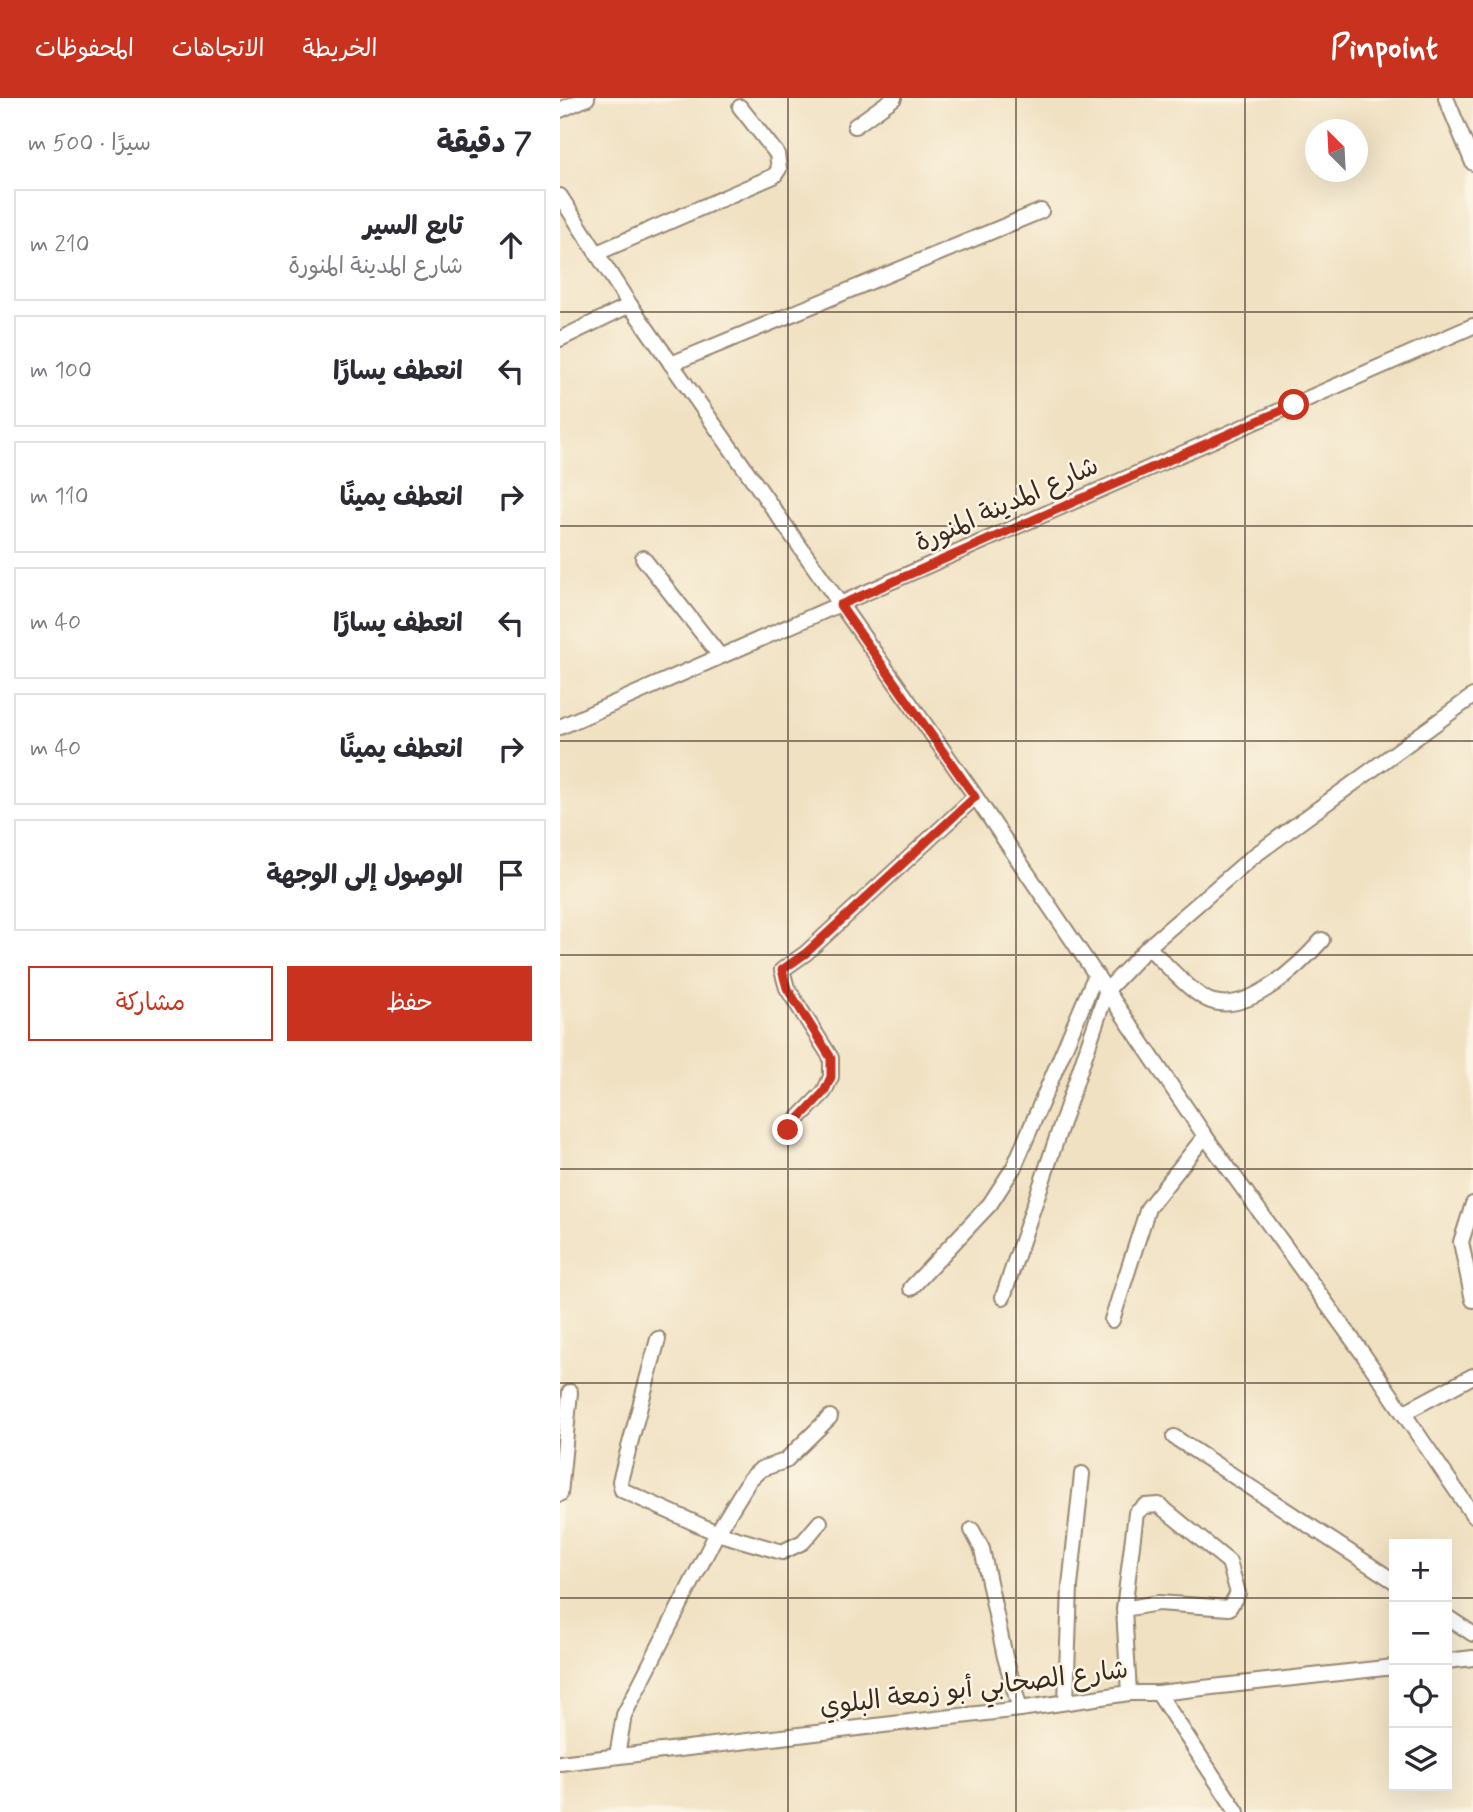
<!DOCTYPE html>
<html lang="ar">
<meta charset="utf-8">
<style>
body{margin:0;font-family:Mynerve,"Playpen Sans Arabic",sans-serif;background:#f7f7f7;color:#2b2b33;direction:rtl}
.controls{position:absolute;right:21px;bottom:21px;display:grid;overflow:hidden;border-radius:0px;box-shadow:0 7px 28px #0002}
.controls button{width:63px;height:63px;display:grid;place-items:center;padding:0;border:0;border-bottom:2px solid #e1e1e2;background:#fff;color:#2b2b33;font:35px sans-serif}
.compass{position:absolute;left:745px;top:21px;width:63px;height:63px;border-radius:50%;background:#fff;box-shadow:0 7px 28px #0002;rotate:336deg}
.stop{position:absolute;width:21px;height:21px;margin:-16px;border:5px solid #c8321e;border-radius:50%;background:#fff}
.stop.end{background:#c8321e;border-color:#fff;box-shadow:0 2px 7px #0008}
.list{margin:0;padding:0;list-style:none}
h2{display:flex;justify-content:space-between;align-items:center;height:91px;margin:0;padding:0 28px;font-size:30px}
h2 small{font-size:23px;font-weight:400;color:#7c7c81}
.list li{display:grid;grid-template-columns:46px 1fr auto;gap:21px;align-items:center;box-sizing:border-box;height:112px;margin:0 14px 14px;padding:0 14px;border:2px solid #e1e1e2;border-radius:0px}
.list b{display:block;font-size:26px;white-space:nowrap}
.list p{margin:0;font-size:23px;white-space:nowrap;color:#7c7c81}
.list em{font-size:23px;font-style:normal;color:#7c7c81}
.actions{display:flex;gap:14px;padding:21px 28px}
.actions a{flex:1;padding:16px 0;border:2px solid #c8321e;border-radius:0px;text-align:center;font-size:24px;color:#c8321e}
.actions .main{background:#c8321e;color:#fff}
.icon{flex:none;width:38px;height:38px;fill:none;stroke:currentColor;stroke-width:2;stroke-linecap:round;stroke-linejoin:round}
.map{position:relative;flex:none;width:913px;height:1714px;overflow:hidden;direction:ltr}
header{display:flex;align-items:center;gap:42px;box-sizing:border-box;height:98px;padding:0 35px;background:#c8321e;color:#fff}
header strong{font-size:33px}
nav{display:flex;gap:38px;margin-inline-start:auto;font-size:24px}
main{display:flex}
aside{flex:1;background:#fff}
.map>svg:first-child{display:block}
.lines{fill:none;stroke-linecap:round;stroke-linejoin:round}
.minor-casing{stroke:#968670;stroke-width:18}
.minor{stroke:#fff;stroke-width:14}
.route{stroke:#c8321e;stroke-width:9}
.grid{fill:none;stroke:#3b2a1e;stroke-width:2;stroke-opacity:0.55}
.labels{text-anchor:middle;dominant-baseline:central;stroke-width:5;stroke-linejoin:round;paint-order:stroke}
.street-label{font-size:26px;fill:#3b2a1e;stroke:#fcf5e5}
</style>
<header>
<strong>Pinpoint</strong>
<nav><a>الخريطة</a><a>الاتجاهات</a><a>المحفوظات</a></nav>
</header>
<main>
<div class="map">
<svg width="913" height="1714" viewBox="0 0 913 1714">
<rect width="100%" height="100%" fill="#fcf5e5"/>
<filter id="ink" filterUnits="userSpaceOnUse"><feTurbulence type="fractalNoise" baseFrequency=".0143" numOctaves="2"/><feDisplacementMap in="SourceGraphic" scale="14" xChannelSelector="R" yChannelSelector="G"/><feConvolveMatrix kernelMatrix="1 2 1 2 8 2 1 2 1" color-interpolation-filters="sRGB"/></filter>
<filter id="wash" filterUnits="userSpaceOnUse"><feTurbulence type="fractalNoise" baseFrequency=".00686" numOctaves="4" result="noise"/><feDisplacementMap in="SourceGraphic" scale="28" xChannelSelector="R" yChannelSelector="G"/><feGaussianBlur stdDeviation="1.57" result="paint"/><feColorMatrix in="noise" values="0 0 0 0 0 0 0 0 0 0 0 0 0 0 0 0 0 1.4 0 .05"/><feComposite in="paint" operator="in"/></filter>
<g filter="url(#wash)">
<rect width="100%" height="100%" fill="#f0e1c2"/>
</g>
<g filter="url(#ink)">
<g class="lines">
<g class="minor-casing">
<g id="minor">
<path d="M886,0L913,65"/>
<path d="M0,12L27,0"/>
<path d="M295,28L334,0"/>
<path d="M0,98L70,207L411,692L645,1038L803,1256L913,1417"/>
<path d="M37,155L214,78L219,71L217,56L180,9"/>
<path d="M0,241L70,207"/>
<path d="M111,266L481,113"/>
<path d="M83,460L160,558"/>
<path d="M0,629L913,228"/>
<path d="M588,849C603,863 635,900 654,904C691,914 740,867 762,842"/>
<path d="M227,1032L264,994L271,979V960L227,890L222,872L246,855L415,699"/>
<path d="M913,1106L901,1144L913,1202"/>
<path d="M351,1190L430,1106L454,1069L536,876"/>
<path d="M443,1199L547,892L588,849L691,760L913,598"/>
<path d="M552,1222L588,1110L645,1038"/>
<path d="M98,1241L60,1383L62,1392L157,1435L222,1454L243,1444L260,1424"/>
<path d="M843,1315L913,1278"/>
<path d="M614,1339L834,1483"/>
<path d="M0,1396L10,1294"/>
<path d="M412,1432L422,1451L445,1559L460,1611"/>
<path d="M564,1511L598,1505L669,1510L678,1495L669,1464L599,1407L585,1408L576,1415L564,1511L569,1595"/>
<path d="M887,1519L913,1536"/>
<path d="M887,1563L913,1560"/>
<path d="M598,1595L677,1714"/>
<path d="M506,1604L510,1488L522,1376"/>
<path d="M57,1658L64,1617L157,1435L190,1381L201,1371L225,1363L270,1319"/>
<path d="M0,1665L460,1611L569,1595H598L834,1569"/>
</g>
</g>
<use href="#minor" class="minor"/>
</g>
</g>
<g class="lines" filter="url(#ink)">
<path class="route" d="M228,1032L264,994L271,979V960L227,890L222,872L246,855L415,699L280,507L734,307"/>
</g>
<path class="grid" d="M228,0V1714M456,0V1714M685,0V1714M0,214H913M0,428H913M0,643H913M0,857H913M0,1071H913M0,1285H913M0,1500H834M887,1500H913"/>
<g class="labels">
<g class="street-label">
<text transform="translate(447 407) rotate(-24)">شارع المدينة المنورة</text>
<text transform="translate(414 1591) rotate(-7)">شارع الصحابي أبو زمعة البلوي</text>
</g>
</g>
</svg>
<div class="controls">
<button>+</button>
<button>−</button>
<button><svg class="icon" aria-label="locate" viewBox="0 0 24 24"><circle cx="12" cy="12" r="6"/><path d="M12 2v4M12 18v4M2 12h4M18 12h4"/></svg></button>
<button><svg class="icon" aria-label="layers" viewBox="0 0 24 24"><path d="M12 4l9 5-9 5-9-5zM3 14l9 5 9-5"/></svg></button>
</div>
<svg class="compass" viewBox="-18 -18 36 36"><path d="M0-13l5 13h-10z" fill="#e53935"/><path d="M0 13l5-13h-10z" fill="#7c7c81"/></svg>
<div class="stop" style="left:734px;top:307px"></div>
<div class="stop end" style="left:228px;top:1032px"></div>
</div>
<aside>
<h2>7 دقيقة<small>سيرًا · 500 m</small></h2>
<ul class="list">
<li><svg class="icon" aria-label="ahead" viewBox="0 0 24 24"><path d="M12 20V5M6 11l6-6 6 6"/></svg><div><b>تابع السير</b><p>شارع المدينة المنورة</p></div><em>210 m</em></li>
<li><svg class="icon" aria-label="left" viewBox="0 0 24 24"><path d="M17 20v-9H6M10 6l-5 5 5 5"/></svg><div><b>انعطف يسارًا</b></div><em>100 m</em></li>
<li><svg class="icon" aria-label="right" viewBox="0 0 24 24"><path d="M7 20v-9h11M14 6l5 5-5 5"/></svg><div><b>انعطف يمينًا</b></div><em>110 m</em></li>
<li><svg class="icon" aria-label="left" viewBox="0 0 24 24"><path d="M17 20v-9H6M10 6l-5 5 5 5"/></svg><div><b>انعطف يسارًا</b></div><em>40 m</em></li>
<li><svg class="icon" aria-label="right" viewBox="0 0 24 24"><path d="M7 20v-9h11M14 6l5 5-5 5"/></svg><div><b>انعطف يمينًا</b></div><em>40 m</em></li>
<li><svg class="icon" aria-label="arrive" viewBox="0 0 24 24"><path d="M6 21V4h12l-3 4 3 4H6"/></svg><div><b>الوصول إلى الوجهة</b></div></li>
</ul>
<div class="actions"><a class="main">حفظ</a><a>مشاركة</a></div>
</aside>
</main>
